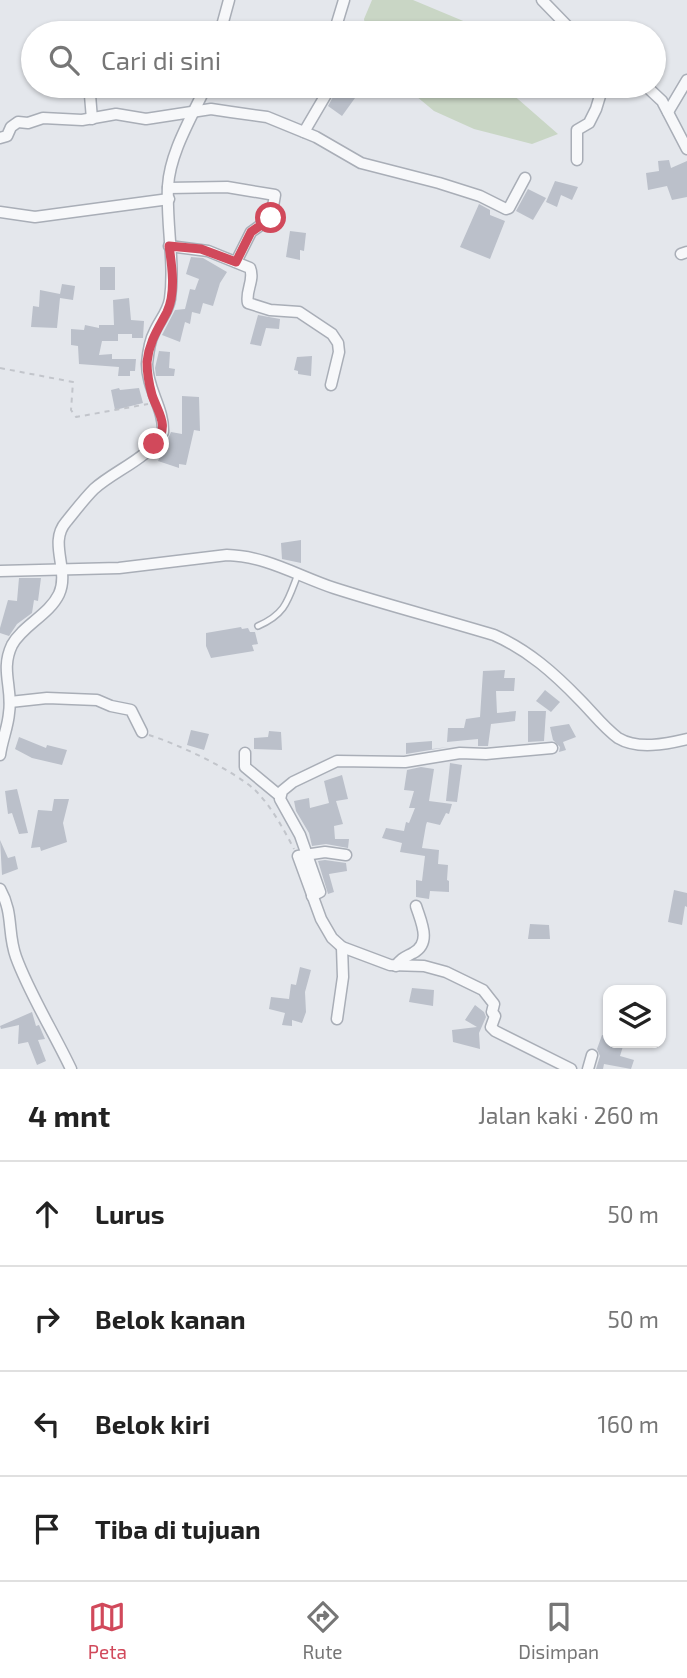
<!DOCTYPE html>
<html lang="id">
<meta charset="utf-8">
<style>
body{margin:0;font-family:"Exo 2",sans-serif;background:#f2f2f2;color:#222}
.controls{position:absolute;right:21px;bottom:21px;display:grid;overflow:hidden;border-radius:14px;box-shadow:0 2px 5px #0004}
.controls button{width:63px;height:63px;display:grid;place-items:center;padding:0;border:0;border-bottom:2px solid #e0e0e0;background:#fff;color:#222;font:35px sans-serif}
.stop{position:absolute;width:21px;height:21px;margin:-16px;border:5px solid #d1495b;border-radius:50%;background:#fff}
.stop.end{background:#d1495b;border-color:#fff;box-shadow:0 2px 7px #0008}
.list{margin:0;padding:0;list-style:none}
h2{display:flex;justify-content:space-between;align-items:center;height:91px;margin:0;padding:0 28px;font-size:30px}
h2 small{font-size:23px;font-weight:400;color:#767676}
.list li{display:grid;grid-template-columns:46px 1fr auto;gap:21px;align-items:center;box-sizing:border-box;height:105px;padding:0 28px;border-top:2px solid #e0e0e0}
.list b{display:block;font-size:26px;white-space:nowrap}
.list em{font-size:23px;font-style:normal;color:#767676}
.icon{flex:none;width:38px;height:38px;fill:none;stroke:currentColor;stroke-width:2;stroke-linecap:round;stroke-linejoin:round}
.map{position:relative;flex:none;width:687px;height:1069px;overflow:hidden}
.search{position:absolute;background:#fff;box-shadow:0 2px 5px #0004;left:21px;right:21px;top:21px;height:77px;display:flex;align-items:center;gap:18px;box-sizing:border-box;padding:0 24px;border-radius:38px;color:#767676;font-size:26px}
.sheet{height:511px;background:#fff}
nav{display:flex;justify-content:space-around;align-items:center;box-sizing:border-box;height:98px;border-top:2px solid #e0e0e0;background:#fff;font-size:19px;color:#767676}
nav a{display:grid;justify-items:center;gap:4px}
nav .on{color:#d1495b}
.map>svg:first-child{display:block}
.green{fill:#c9d6c5}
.building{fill:#bbc0ca}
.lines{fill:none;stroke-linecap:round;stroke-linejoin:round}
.lane-casing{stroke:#a9aeb7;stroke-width:8}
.street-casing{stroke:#a9aeb7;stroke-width:13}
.path{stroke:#c2c5cb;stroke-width:2;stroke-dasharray:5 5;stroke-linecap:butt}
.lane{stroke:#f7f8fa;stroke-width:5}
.street{stroke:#f7f8fa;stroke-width:10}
.route{stroke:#d1495b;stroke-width:9}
</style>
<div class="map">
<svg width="687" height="1069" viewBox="0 0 687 1069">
<rect width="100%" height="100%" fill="#e4e7ec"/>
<g class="green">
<path d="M372,0H413L492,33H366L364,19Z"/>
<path d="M404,86H509L511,93L558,134L532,144L474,129L434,111Z"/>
</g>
<g class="building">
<path d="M338,88L355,98L342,116L328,106Z"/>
<path d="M669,160L671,168L687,161V197L672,200L667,186L648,190L646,173L659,171L658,161Z"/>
<path d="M555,181L578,187L572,200L561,195L557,207L546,202Z"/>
<path d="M528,189L546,198L533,220L516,211Z"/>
<path d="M479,204L490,210V215L505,221L490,259L460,247Z"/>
<path d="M290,231L306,233L304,251L300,250V260L286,257Z"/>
<path d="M191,257L203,258L227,272L220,283L213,306L203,303L200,314L192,312L190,324L185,322L180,342L162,335L175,310L185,309L190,289L195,290L199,279L186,274Z"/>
<rect x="100" y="267" width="15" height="23"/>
<path d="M62,284L75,286L73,300L60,298L57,328L31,327L33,306L39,307L40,290L60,294Z"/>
<path d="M129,298L131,320L144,321L143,338H132V334H118V341H102L99,355L112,354V359H136L135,371H130V376H118L119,367L79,364L78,346L71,345V329L84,330L85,325L99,328V325H114L113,300Z"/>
<path d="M258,315L280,319L279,329L266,328L261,346L250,344Z"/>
<path d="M159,351L170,352L169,368L175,369L174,376H156L155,368Z"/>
<path d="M312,356L311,376L298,374V371L294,370L297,357Z"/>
<path d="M119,388L120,390L139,388L143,403L115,410L111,390Z"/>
<path d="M182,396L199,397L200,431L194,430L186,465L179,464V468L158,461L171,432L182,434Z"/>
<path d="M301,540V563L282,559L281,543Z"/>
<path d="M19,578H41L38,601L34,600L32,613L17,624L9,636L0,633V628L8,600L17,601Z"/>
<path d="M241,627L242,629L248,628L250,632H255L258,644L252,645L254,651L211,658L206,646V633Z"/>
<path d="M505,670L504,678H515L514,691H496L497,713L516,711L515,721L491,724L488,746H478V739L447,742L448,728H464L466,719L480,717L483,671Z"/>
<path d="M545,690L560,702L551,712L536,701Z"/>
<path d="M528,711H546L544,741L528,742Z"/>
<path d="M569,724L576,737L563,742L566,750L559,752L560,747L553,740L550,727Z"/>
<path d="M191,730L209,734L204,750L187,745Z"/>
<path d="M269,731L281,732L282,750L254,749V738L268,737Z"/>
<path d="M19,737L46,748L47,745L67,750L62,765L32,758L15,749Z"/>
<path d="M432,741V749L448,747L406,754V743Z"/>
<path d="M450,763L462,765L457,802L446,801Z"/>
<path d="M421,767L434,769L429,801L452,804L449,814L446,813L440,825L427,822L426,825L422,848L439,850L438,864L448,865L447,880L449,881V892L430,891L429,899L416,897V880L422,881L425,856L400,852L402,843L382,838L386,828L404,831L406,822L409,823L415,808H409L414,791L404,790L407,770Z"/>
<path d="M342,775L348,799L336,801L343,824L334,826L335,839H349L348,848L326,844L312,846L309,833L296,811L294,801L309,798L310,808L329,803L324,781Z"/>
<path d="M17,789L28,833L19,834L12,813L8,814L5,791Z"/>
<path d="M54,799H69L63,823L67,842L41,851L40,847L31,848L38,810L52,811Z"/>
<path d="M0,840L8,858L15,856L18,869L2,875Z"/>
<path d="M325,860L346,863L347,871L329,874L334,892L328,894L318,861Z"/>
<path d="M674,890L687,893V907L685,906L682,925L668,922Z"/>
<path d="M530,924L549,925L550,939H528Z"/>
<path d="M300,967L311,970L305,992L306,1012L302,1023L292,1020V1026L282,1025L285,1013L269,1009L271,997L289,999L291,984L296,985Z"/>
<path d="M412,988L434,990L433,1006L409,1002Z"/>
<path d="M475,1005L484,1012L486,1017L479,1033L480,1049L453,1042L452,1030L477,1027L465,1020Z"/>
<path d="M32,1012L36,1026L39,1025L45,1039L38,1040L46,1061L37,1065L28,1042L18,1044L19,1025L1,1029L0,1026Z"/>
<path d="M602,1035L608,1037V1043H624L620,1056L634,1060L631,1069L604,1064L603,1069H596L600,1056L597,1049Z"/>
</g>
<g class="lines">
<g class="lane-casing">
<path id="lane" d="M258,626C286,614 288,600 298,574"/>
</g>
<g class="street-casing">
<g id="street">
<path d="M542,0L574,33"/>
<path d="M220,33L229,0"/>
<path d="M334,33L344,0"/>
<path d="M83,86L90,95L92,119"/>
<path d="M646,86L662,101L687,149"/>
<path d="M668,112L687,80"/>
<path d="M304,132L331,86"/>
<path d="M0,138L7,136L11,127L18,122L28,123L43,118L82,120L116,114L146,119L211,109L231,112L267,117L316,137L361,163L439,183L480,196L506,209L509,208L525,178"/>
<path d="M577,160V130L589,123L596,109L603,86"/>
<path d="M168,188L227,187L275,195L271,218L251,232L236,262"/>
<path d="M0,212L35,217L169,199"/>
<path d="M169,246L208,251L250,268C255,280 245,291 248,303L270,310L299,312L332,334L338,343L339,352L331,385"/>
<path d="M681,254L687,252"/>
<path d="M0,571L119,568L227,555C266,556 298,576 334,588C387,605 441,619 494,635C528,650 554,673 580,700C592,712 604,728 618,738C638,750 666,744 687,739"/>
<path d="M10,702L47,698L97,700L111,706L131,710L142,732"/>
<path d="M245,753V767L280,796"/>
<path d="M0,755C2,740 8,727 9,713C13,688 0,670 12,645C23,625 49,615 59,594C70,570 48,543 66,522C75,511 84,499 94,489C115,470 150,458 163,432C164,408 147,389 147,364C148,354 149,342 154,333C159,321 168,312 170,299C175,262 166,224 168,186C170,152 192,117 206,86"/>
<path d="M346,855L325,852L298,856L321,919L332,938L342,947L390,965L424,966L446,972L483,990L494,1004L492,1012L495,1016L491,1027L495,1031L571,1069"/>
<path d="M0,889C14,914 7,932 16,957C29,993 54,1033 71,1069"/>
<path d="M312,896L320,892L300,835L280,799L282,791L293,782L337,761L405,762L460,753L486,754L552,748"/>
<path d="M396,966C401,958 406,957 413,953C432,943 421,922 416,906"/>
<path d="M337,1019L343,977L342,947"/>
<path d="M588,1069L592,1055"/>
</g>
</g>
<g class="path">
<path d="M0,368L73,382L71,410L76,417L148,404"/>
<path d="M149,735C178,744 233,770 255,790C271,806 283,828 294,849"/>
</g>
<use href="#lane" class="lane"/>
<use href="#street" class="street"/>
</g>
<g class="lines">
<path class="route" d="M154,444C171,427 158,413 152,395C149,384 147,373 147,362C149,342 158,329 167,312C176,293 172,266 169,246L201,249L236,262L251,232L271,218"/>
</g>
</svg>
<div class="controls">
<button><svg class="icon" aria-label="layers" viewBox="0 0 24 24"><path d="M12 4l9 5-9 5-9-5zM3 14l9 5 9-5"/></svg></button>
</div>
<div class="stop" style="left:271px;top:218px"></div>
<div class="stop end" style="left:154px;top:444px"></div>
<div class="search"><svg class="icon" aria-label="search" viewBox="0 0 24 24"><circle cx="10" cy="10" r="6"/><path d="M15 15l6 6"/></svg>Cari di sini</div>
</div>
<section class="sheet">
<h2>4 mnt<small>Jalan kaki · 260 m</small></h2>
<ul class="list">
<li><svg class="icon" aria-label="ahead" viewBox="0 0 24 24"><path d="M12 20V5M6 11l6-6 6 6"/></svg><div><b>Lurus</b></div><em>50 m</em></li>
<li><svg class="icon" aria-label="right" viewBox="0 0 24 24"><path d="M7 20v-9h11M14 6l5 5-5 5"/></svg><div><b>Belok kanan</b></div><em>50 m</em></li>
<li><svg class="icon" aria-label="left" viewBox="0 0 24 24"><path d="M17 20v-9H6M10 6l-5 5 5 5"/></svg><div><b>Belok kiri</b></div><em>160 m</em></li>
<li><svg class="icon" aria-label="arrive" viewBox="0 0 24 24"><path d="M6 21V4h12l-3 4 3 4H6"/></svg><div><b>Tiba di tujuan</b></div></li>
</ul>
</section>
<nav>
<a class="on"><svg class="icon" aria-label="map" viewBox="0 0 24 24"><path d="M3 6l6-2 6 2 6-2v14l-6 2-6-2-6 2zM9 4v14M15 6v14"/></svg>Peta</a>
<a><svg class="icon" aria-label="directions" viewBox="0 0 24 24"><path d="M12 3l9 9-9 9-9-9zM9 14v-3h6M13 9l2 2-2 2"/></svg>Rute</a>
<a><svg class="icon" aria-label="saved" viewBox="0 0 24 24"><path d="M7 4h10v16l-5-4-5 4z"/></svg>Disimpan</a>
</nav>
